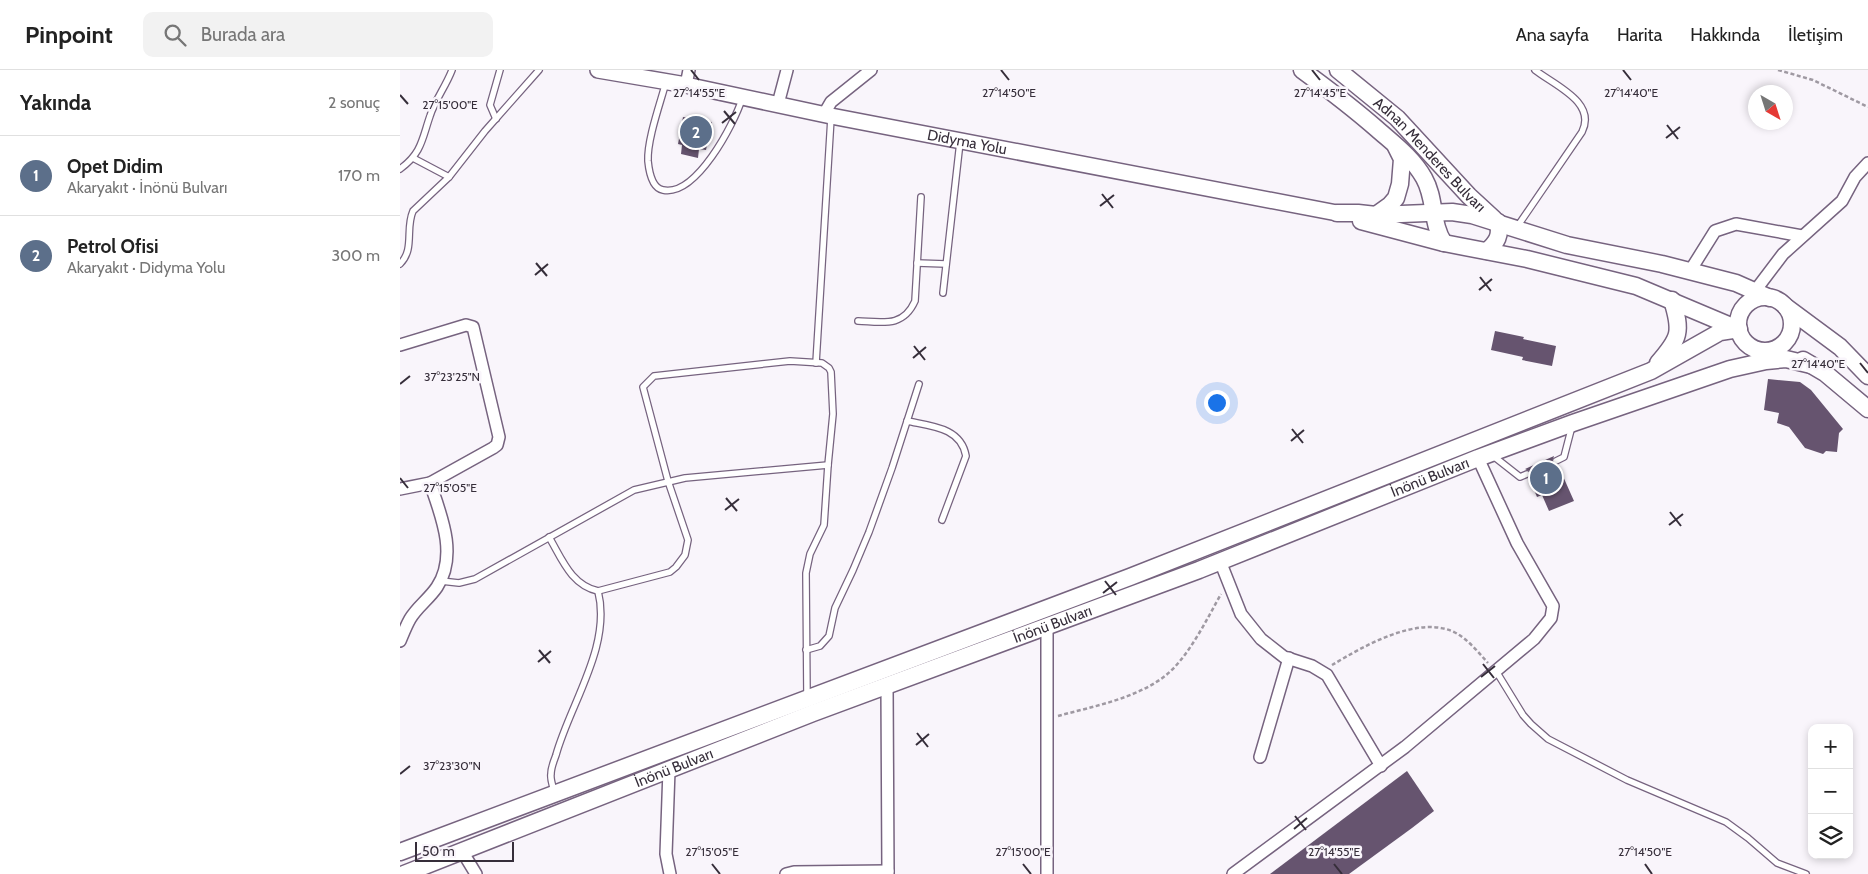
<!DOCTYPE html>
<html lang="tr">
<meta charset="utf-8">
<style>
body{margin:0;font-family:Cabin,sans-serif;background:#f2f2f2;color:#222}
.controls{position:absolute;right:15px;bottom:15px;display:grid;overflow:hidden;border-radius:10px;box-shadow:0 2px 8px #0003}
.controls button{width:45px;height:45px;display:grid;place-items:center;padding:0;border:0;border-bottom:1px solid #e0e0e0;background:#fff;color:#222;font:25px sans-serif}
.compass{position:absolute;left:1348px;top:15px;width:45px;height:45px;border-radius:50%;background:#fff;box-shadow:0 2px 8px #0003;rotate:141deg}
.scale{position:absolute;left:15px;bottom:12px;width:99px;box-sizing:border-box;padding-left:5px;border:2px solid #362e3a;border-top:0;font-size:14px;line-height:18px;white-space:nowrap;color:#362e3a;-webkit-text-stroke:4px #f9f5fb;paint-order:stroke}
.you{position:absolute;left:816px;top:332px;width:18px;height:18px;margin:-12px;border:4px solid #fff;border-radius:50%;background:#1a73e8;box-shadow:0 0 0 8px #1a73e833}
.badge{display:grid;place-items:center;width:32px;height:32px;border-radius:50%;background:#b45309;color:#fff;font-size:16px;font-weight:700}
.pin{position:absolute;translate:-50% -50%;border:2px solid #fff;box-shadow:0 1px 5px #0006}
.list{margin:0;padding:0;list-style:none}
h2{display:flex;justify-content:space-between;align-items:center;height:65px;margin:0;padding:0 20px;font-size:21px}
h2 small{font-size:16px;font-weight:400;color:#767676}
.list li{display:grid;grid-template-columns:32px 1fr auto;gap:15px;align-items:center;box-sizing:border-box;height:80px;padding:0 20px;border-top:1px solid #e0e0e0}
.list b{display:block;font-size:19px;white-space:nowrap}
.list p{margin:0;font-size:16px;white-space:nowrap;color:#767676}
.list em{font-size:16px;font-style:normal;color:#767676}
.icon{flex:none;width:28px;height:28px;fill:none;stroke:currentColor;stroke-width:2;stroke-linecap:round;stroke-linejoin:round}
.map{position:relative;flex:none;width:1468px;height:804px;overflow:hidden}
header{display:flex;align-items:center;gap:30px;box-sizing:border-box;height:70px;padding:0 25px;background:#fff;border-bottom:1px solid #e0e0e0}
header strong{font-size:24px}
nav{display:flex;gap:28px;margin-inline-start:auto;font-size:18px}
.search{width:350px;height:45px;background:#f2f2f2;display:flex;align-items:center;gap:12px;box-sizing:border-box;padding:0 18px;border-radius:10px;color:#767676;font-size:19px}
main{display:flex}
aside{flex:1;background:#fff}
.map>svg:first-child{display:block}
.building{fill:#66546f}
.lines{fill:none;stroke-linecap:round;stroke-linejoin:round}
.service-casing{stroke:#76637f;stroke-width:8}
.minor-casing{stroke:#76637f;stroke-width:14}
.tertiary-casing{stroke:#76637f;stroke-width:18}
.secondary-casing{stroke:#76637f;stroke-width:19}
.path{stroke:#9f99a2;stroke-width:2.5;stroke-dasharray:4 2.5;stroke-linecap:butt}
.service{stroke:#fff;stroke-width:5.5}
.minor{stroke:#fff;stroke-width:11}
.tertiary{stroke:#fff;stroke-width:15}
.secondary{stroke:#fff;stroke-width:16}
.ticks{fill:none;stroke:#362e3a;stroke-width:2}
.labels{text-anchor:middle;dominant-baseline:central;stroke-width:5;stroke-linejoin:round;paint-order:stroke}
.street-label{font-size:15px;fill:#362e3a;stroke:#f9f5fb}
.ticks-label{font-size:12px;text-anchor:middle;fill:#362e3a;stroke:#f9f5fb;stroke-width:5;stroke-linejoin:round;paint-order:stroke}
</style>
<header>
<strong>Pinpoint</strong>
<div class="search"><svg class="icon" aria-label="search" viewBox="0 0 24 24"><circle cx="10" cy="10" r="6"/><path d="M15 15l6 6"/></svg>Burada ara</div>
<nav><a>Ana sayfa</a><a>Harita</a><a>Hakkında</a><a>İletişim</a></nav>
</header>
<main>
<aside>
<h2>Yakında<small>2 sonuç</small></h2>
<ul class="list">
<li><span class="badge" style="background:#5c6f8a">1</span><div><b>Opet Didim</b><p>Akaryakıt · İnönü Bulvarı</p></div><em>170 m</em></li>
<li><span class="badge" style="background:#5c6f8a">2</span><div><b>Petrol Ofisi</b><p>Akaryakıt · Didyma Yolu</p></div><em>300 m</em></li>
</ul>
</aside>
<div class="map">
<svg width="1468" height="804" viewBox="0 0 1468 804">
<rect width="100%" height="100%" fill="#f9f5fb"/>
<g class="building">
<path d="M283,47L312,52L306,80L299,79L298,88L281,84L282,75L278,74Z"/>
<path d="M1095,261L1124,267L1123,269L1156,276L1152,296L1122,290L1123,287L1091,280Z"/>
<path d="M1368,309L1400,312L1411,320L1443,359L1439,363L1437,382L1426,381L1423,384L1405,378L1389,357L1377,353L1379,343L1364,340Z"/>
<path d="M1154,386L1152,393L1154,395H1158L1174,431L1149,441L1142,425L1137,427L1129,408L1132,405L1131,402L1125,399Z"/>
<path d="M1007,701L1034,741L1012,758L949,804H870Z"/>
</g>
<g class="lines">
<g class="service-casing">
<g id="service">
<path d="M266,12C260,34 247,70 248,91C249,101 252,118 263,120C296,127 334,54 342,29"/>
<path d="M96,49L90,35L100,0"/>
<path d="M13,88L49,107"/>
<path d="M0,99C22,83 22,69 30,46C35,30 46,16 52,0"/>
<path d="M1117,157L1182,62C1197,32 1154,15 1135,0"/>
<path d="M517,193L546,194"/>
<path d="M0,194C15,179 5,159 13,141L49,107L85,61L139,0"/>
<path d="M543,223L560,72"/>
<path d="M458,251C482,252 503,258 515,231L521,127"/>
<path d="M416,293L431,48"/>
<path d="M507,351C530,356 561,357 566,386L542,450"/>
<path d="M1092,385L1120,407L1127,404"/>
<path d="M1156,391L1164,387L1172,356"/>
<path d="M149,467C162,489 171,515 198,521L270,502L276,497L285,485L288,470L268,411L243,317L254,306L390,291L422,293L429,298L431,302L433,344L428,395L424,455L410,484L406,503L407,627"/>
<path d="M41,511L59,513L75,509L234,420L285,408L428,395"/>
<path d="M406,580L420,576L429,566L435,538L453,500L469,462L492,398L519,314"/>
<path d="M1096,601L1123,645L1131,654L1148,669L1227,710L1326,752L1348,768L1377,793L1406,804"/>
<path d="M154,722C153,716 150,709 151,704C151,697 154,691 156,685C170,634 212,576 198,521"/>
</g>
</g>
<g class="minor-casing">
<g id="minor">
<path d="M286,15L289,0"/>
<path d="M378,34L387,0"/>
<path d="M424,44L431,32L471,0"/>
<path d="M1290,201L1315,161L1336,154L1402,166"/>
<path d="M1355,221L1383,184L1442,131L1455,107L1468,93"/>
<path d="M0,275L66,255L73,257L99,367L97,375L93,378L30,413L0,419"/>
<path d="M820,491L841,544L861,569L884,587L912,596L927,605L981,696"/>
<path d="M647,557V804"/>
<path d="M0,571C3,564 6,556 10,549C17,537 29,529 37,517C58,485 41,445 30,413"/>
<path d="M487,616L488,804"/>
<path d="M860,687L889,588"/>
<path d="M269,700L266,784L270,804"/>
<path d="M62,781L76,804"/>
<path d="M386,804L394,802L488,801"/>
<path d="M833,804L1005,677L1134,569L1151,548L1153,536L1117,473L1078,388"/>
</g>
</g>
<g class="tertiary-casing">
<g id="tertiary">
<path id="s1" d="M198,0L286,15L431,46L937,143"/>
</g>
</g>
<g class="secondary-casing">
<g id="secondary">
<path d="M902,0C928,19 953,38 977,59C994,74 1013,88 1024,108C1036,129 1031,154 1044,173"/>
<path id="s2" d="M938,0L997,48L1069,126L1094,149"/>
<path d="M937,143H958L976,145L1052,142L1072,145L1167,175L1262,194L1336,213L1370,228"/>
<path d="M976,145L990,135L996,128L1000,114L1002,89L996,77"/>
<path d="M961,151L1044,173L1127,189L1236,216L1338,259"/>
<path d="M1087,181C1097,172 1101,166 1098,152"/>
<circle cx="1365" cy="254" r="27"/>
<path d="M1386,237L1440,277L1468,306"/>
<path d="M1403,290L1425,303L1468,339"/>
<path d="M1258,293C1280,268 1282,262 1272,230"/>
<path d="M0,782L730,507L1251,301L1320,262L1339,259"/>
<path id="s3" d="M4,804L413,643L799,500L1078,388L1173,353L1330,299L1366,291L1386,289L1411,295"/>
</g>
</g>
<g class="path">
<path d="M1378,0L1413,10L1468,37"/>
<path d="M932,595C964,576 1017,545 1054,562C1068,569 1078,582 1088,593"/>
<path d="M658,646C694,636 735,629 765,606C788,588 807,549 821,524"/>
</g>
<use href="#service" class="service"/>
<use href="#minor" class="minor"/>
<use href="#tertiary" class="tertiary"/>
<use href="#secondary" class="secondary"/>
</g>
<path class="ticks" d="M291,0L299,10M601,0L609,10M912,0L920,10M1223,0L1231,10M0,25L8,34M324,41L335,54M322,53L336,42M1267,55L1278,69M1266,68L1280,57M702,124L713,138M700,136L714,125M136,193L147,206M135,205L148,194M1080,207L1091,221M1079,220L1092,209M514,276L525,290M513,288L526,277M1460,293L1468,303M0,314L10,306M892,359L903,373M891,371L904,360M0,408L8,418M326,428L337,441M325,440L339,429M1270,442L1281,456M1269,455L1283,444M705,511L716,525M703,523L717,512M139,580L150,593M138,592L151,581M1083,594L1094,608M1081,607L1095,596M517,663L528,677M516,675L529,664M0,704L10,696M895,746L906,760M894,759L907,748M312,794L320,804M623,794L631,804M934,794L942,804M1245,794L1252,804"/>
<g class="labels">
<g class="street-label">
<text stroke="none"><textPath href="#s1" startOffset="376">Didyma Yolu</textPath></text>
<text stroke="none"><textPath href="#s2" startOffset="125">Adnan Menderes Bulvarı</textPath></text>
<text stroke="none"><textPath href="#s3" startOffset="1100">İnönü Bulvarı</textPath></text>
<text stroke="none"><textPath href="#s3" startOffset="695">İnönü Bulvarı</textPath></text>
<text stroke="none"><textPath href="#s3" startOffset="290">İnönü Bulvarı</textPath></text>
</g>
</g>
<g class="ticks-label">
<text x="609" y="27">27°14'50"E</text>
<text x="920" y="27">27°14'45"E</text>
<text x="299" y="27">27°14'55"E</text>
<text x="1231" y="27">27°14'40"E</text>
<text x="50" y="39">27°15'00"E</text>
<text x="1418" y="298">27°14'40"E</text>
<text x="52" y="311">37°23'25"N</text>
<text x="50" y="422">27°15'05"E</text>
<text x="52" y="700">37°23'30"N</text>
<text x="312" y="786">27°15'05"E</text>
<text x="623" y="786">27°15'00"E</text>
<text x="934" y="786">27°14'55"E</text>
<text x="1245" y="786">27°14'50"E</text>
</g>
</svg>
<div class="controls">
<button>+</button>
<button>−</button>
<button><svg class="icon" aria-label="layers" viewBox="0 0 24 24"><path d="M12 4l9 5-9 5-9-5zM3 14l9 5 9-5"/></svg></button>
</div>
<svg class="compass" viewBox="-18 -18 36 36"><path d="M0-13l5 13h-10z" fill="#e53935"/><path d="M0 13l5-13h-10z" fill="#767676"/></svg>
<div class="scale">50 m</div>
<div class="you"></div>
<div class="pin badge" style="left:1146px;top:408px;background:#5c6f8a">1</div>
<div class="pin badge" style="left:296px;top:62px;background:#5c6f8a">2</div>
</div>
</main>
